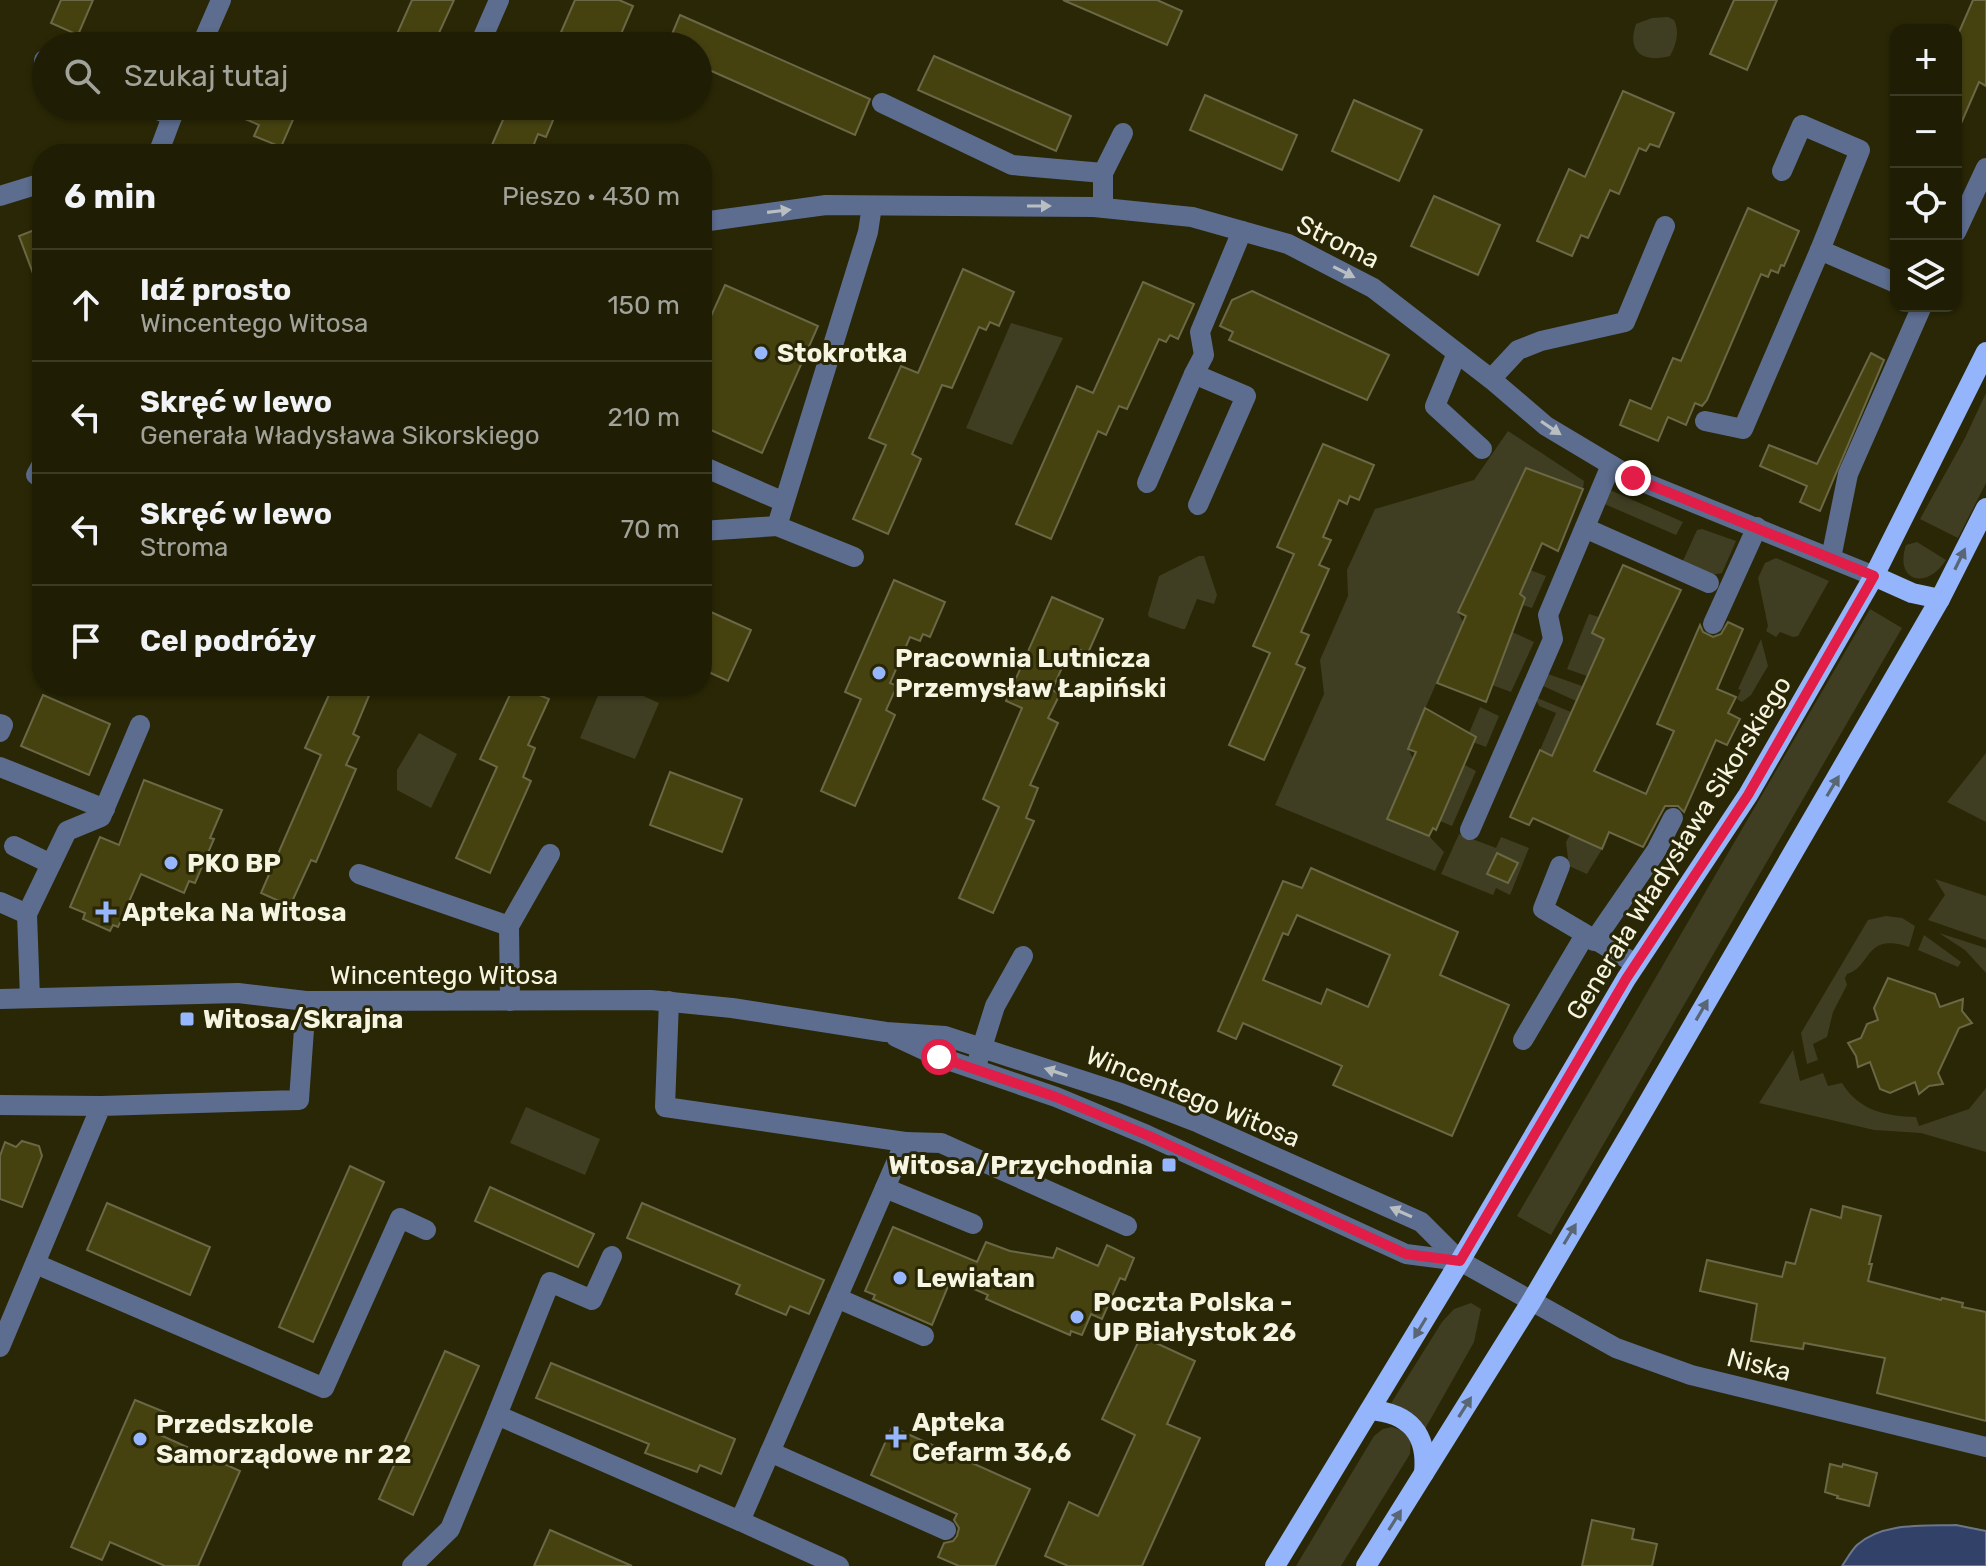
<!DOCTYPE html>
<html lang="pl">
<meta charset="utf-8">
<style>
body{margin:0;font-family:Rubik,sans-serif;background:#27260e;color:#f1f3f6}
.controls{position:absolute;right:24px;top:24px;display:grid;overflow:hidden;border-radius:16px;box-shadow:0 2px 6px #0004}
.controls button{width:72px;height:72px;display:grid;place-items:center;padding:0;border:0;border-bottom:2px solid #3c3b26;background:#1f1d04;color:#f1f3f6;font:40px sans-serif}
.stop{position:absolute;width:24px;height:24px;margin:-18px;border:6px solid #e11d48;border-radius:50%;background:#fff}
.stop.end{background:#e11d48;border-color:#fff;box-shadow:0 2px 8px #0008}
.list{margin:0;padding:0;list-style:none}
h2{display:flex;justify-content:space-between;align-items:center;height:104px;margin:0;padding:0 32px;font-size:34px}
h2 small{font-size:26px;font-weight:400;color:#a1a29a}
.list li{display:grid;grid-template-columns:52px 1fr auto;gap:24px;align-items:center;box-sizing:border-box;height:112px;padding:0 32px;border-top:2px solid #3c3b26}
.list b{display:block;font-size:30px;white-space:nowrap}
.list p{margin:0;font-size:26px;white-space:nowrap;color:#a1a29a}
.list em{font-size:26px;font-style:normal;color:#a1a29a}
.icon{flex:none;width:44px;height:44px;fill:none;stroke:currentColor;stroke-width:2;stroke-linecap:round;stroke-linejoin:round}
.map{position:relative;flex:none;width:1986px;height:1566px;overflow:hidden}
.search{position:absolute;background:#1f1d04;box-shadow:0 2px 6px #0004;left:32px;top:32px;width:680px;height:88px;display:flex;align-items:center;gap:20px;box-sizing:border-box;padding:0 28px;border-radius:44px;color:#a1a29a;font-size:30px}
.panel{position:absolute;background:#1f1d04;box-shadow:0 2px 6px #0004;left:32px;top:144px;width:680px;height:552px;border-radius:32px}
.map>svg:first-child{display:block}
.green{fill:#403e22}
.water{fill:#314167;stroke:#6c778c;stroke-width:2}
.building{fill:#464210;stroke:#6a6846;stroke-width:2;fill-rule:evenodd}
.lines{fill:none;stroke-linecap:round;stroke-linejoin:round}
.minor{stroke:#5d6d8f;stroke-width:20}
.major{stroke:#94b4fc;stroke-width:20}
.oneway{fill:#b9bfc1}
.oneway2{fill:#596674}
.route{stroke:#e11d48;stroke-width:10}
.poi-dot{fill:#96b6fd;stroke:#292705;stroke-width:3}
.labels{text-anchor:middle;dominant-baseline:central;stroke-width:6;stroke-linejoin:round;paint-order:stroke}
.street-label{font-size:26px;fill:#f6f5e2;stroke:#292705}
.poi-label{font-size:26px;font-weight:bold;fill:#f6f5e2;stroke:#292705;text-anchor:start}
</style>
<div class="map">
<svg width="1986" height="1566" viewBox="0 0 1986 1566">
<rect width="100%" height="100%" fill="#292705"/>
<g class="green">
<path d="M1668,17L1674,20C1680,32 1676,45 1670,56C1644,63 1626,53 1636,24L1652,18Z"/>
<path d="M1011,323L1063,338L1012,445L966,428Z"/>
<path d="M1986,393V483L1958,538L1920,519L1965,438Z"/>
<path d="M1508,431L1584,481L1583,489L1526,469L1458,612L1463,622L1408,748L1413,759L1387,819L1429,836L1444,852L1435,871L1275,805L1324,694L1320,660L1348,596L1347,570L1375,509L1474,480Z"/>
<path d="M1610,490L1683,522L1676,535L1602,503Z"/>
<path d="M1702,529L1736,541L1722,573L1712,575L1682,563L1697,530Z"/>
<path d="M1917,542L1946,560C1926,591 1894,581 1906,545Z"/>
<path d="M1199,556H1204L1217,595L1214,604L1197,599L1185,629H1182L1149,617L1148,614L1159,576Z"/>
<path d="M1776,558L1829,581L1798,636L1793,637L1780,632L1776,637L1766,631L1768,626L1758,578L1765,563Z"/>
<path d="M1530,570L1546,576L1532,608L1522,605L1525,598L1520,594Z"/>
<path d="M1870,609L1902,628L1551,1235L1517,1216Z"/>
<path d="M1589,614L1599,617L1592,633L1604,639L1587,676L1567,669Z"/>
<path d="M1512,632L1534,642L1511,692L1492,685Z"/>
<path d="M1761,639L1768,666L1751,695L1742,702L1737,699L1741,690L1738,689Z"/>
<path d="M1545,673L1582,686L1576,701L1541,685Z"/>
<path d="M602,686H621L659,703L635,759L580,738Z"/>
<path d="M1535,697L1571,712L1552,756L1540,750L1556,713L1539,706Z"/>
<path d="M1480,707L1499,716L1486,747L1473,742L1476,737L1469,733Z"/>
<path d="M419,733L457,754L431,808L397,790V770Z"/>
<path d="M1986,753V822L1947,802Z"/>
<path d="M1463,764L1476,771L1452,826L1440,821Z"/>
<path d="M1459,834L1496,848L1501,837L1529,848L1510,895L1496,888L1493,895L1441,874Z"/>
<path d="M1570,835L1602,849L1587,874L1569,866L1566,842Z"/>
<path d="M1935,879L1986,896V940L1928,920L1945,895Z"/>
<path d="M1886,916L1902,918L1915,926L1909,947C1864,932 1872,967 1847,974L1845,978L1847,985L1833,1012L1827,1037L1813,1044L1818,1060L1807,1064L1801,1033L1868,920Z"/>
<path d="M1939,933L1986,948V973L1965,950Z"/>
<path d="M1924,935L1961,962L1958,967L1918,950Z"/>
<path d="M1793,1050L1800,1081L1823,1073L1828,1086L1842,1083C1859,1111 1886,1116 1916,1117L1919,1126L1969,1109L1986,1088V1152L1921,1133L1874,1130L1759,1103Z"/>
<path d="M526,1107L600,1139L585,1175L510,1143Z"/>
<path d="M1471,1303L1481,1309L1474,1342L1425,1429L1390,1405L1442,1322L1454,1309Z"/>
<path d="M1392,1427L1401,1430L1411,1440L1410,1454L1341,1566H1296L1374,1436L1383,1429Z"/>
</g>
<path class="water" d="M1956,1525L1986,1531V1566H1842C1847,1559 1851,1551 1857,1545C1882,1522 1925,1526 1956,1525Z"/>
<g class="building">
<path d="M61,0H93L78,35L51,23Z"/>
<path d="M412,0H454L433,46H419L396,36Z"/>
<path d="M575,0H619L633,6L618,41L609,37L605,46H555Z"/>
<path d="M1063,0H1157L1182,11L1167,45Z"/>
<path d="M1734,0H1777L1747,70L1710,54Z"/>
<path d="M1973,0H1986V86L1979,82L1956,135V39Z"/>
<path d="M680,15L870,99L855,135L698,65V46H667Z"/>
<path d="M934,56L1071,116L1056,151L918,90Z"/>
<path d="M1623,91L1674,113L1659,147L1650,144L1646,151L1639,148L1619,194L1610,190L1588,238L1581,235L1572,256L1537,241L1569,169L1585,177Z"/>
<path d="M1205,95L1297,135L1282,170L1190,130Z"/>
<path d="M1354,100L1422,130L1399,181L1332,151Z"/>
<path d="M215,106H299L281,147L254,136L259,125Z"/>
<path d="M509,106H559L546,137L538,134L530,154H488Z"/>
<path d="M1434,196L1500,225L1478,275L1411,246Z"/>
<path d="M1748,208L1799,231L1784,266L1781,265L1778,273L1771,270L1768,277L1761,274L1707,400L1702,406L1695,403L1686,425L1668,417L1658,441L1620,425L1630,400L1651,409L1673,358L1681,361Z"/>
<path d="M42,227V292H40L19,236Z"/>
<path d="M963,269L1014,292L999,326L990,322L986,330L979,327L952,388L942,385L912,454L921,459L888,534L853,519L886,445L869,438L901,366L918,373Z"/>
<path d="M1143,282L1194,304L1178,339L1170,335L1166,342L1159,339L1127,409L1119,406L1106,435L1098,431L1051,539L1016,524L1077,386L1093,393Z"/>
<path d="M725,285L818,326L762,453L702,426V336Z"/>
<path d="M1252,291L1389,355L1367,400L1229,340L1233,332L1220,326L1232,300Z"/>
<path d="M1871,353L1884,360L1820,511L1800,502L1807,486L1760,466L1769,445L1817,464Z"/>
<path d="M1323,444L1374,465L1359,500L1350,496L1347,504L1339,500L1323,537L1331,540L1319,565L1329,569L1301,632L1309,635L1296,664L1305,668L1264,760L1229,745L1270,653L1253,646L1294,554L1277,547Z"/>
<path d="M1526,468L1583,489L1558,551L1542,543L1520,594L1525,598L1486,702L1437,683L1466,616L1458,612Z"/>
<path d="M1623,565L1681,590L1594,771L1646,794L1674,731L1657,724L1700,625L1703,632L1713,637L1721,634L1728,622L1743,629L1717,689L1736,697L1728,713L1740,719L1727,745L1716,740L1684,812L1678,806H1665L1643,847L1609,832L1602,849L1533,818L1529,825L1510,817L1540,750L1552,756L1604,639L1592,633Z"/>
<path d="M894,580L945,602L930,637L923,634L920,641L910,637L890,683L897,686L886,710L895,715L855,806L821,791L861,699L845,692Z"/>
<path d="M1052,597L1103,619L1088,653L1080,650L1076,657L1068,654L1052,690L1060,694L1048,718L1058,723L1030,785L1038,788L1026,818L1034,821L993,913L959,898L999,807L983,799L1022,708L1006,701Z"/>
<path d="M702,608L751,630L728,681L702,669Z"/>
<path d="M333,686H373L353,734L359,737L346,765L356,769L316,862L311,860L290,906L261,893L321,755L305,748Z"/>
<path d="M514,686H543L539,695L549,699L528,745L535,748L523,777L531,781L490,873L456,858L497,767L480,759Z"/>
<path d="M43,695L110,724L89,775L21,746Z"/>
<path d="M1425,708L1476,737L1436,830L1433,828L1429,836L1387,819L1416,752L1408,749Z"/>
<path d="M670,772L742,799L722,852L650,825Z"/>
<path d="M144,780L222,810L210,838L214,839L195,883L189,881L184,893L141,874L118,927L113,925L110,931L83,919L85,913L70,907L100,837L119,845Z"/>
<path d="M1497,853L1518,863L1508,883L1487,874Z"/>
<path d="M1311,868L1458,932L1440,975L1509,1005L1452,1136L1333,1085L1342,1066L1243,1023L1236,1039L1218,1031L1283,881L1302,888ZM1297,915L1390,955L1368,1007L1327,989L1321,1004L1263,980L1283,933L1288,935Z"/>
<path d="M1888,978L1935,994L1940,1007L1963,999L1962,1011L1972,1023L1959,1028L1938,1073L1943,1084L1929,1086L1919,1094L1915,1082L1890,1093L1880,1089L1870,1062L1858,1067L1856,1056L1848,1043L1861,1038L1867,1024L1878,1020L1874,1008Z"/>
<path d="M22,1141L39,1146L42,1156L22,1207L0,1199V1156L5,1142L16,1147Z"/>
<path d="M350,1166L384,1182L313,1342L279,1327Z"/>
<path d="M490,1187L594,1234L578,1267L475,1221Z"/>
<path d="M107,1203L210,1247L190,1295L87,1250Z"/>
<path d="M642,1203L824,1280L809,1314L790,1306L786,1315L736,1294L740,1285L627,1238Z"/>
<path d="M1843,1206L1881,1216L1869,1264H1872L1868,1281L1941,1300L1942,1298L1963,1303L1962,1307L1986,1312V1421L1877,1393L1885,1358L1804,1343L1803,1349L1751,1341L1757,1304L1700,1291L1707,1260L1782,1277L1786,1262L1795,1264L1811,1209L1841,1218Z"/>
<path d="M893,1227L977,1262L986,1242L1010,1251L1053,1258L1057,1248L1098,1266L1107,1245L1134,1258L1125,1280L1120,1278L1102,1319L1091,1314L1082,1335L1071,1331L1070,1335L1016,1312L986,1299L988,1295L951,1279L932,1325L873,1299L875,1295L865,1291Z"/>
<path d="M1141,1336L1195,1361L1167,1424L1200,1438L1142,1566H1068L1045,1556L1069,1502L1098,1516L1135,1435L1102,1419Z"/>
<path d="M445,1351L479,1366L413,1515L379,1499Z"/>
<path d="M551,1363L735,1439L721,1474L700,1465L697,1472L645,1453L649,1444L536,1398Z"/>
<path d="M135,1400L167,1413L158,1434L240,1471L198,1566H165L110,1542L102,1560L71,1547Z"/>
<path d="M892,1427L1030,1489L995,1566H959L938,1557L944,1543L953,1541L957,1536L959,1528L954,1520L957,1514L871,1475Z"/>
<path d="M1830,1464L1842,1467L1843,1464L1877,1473L1869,1506L1837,1498L1838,1496L1825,1492Z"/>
<path d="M1592,1520L1634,1529L1632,1539L1657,1544L1652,1566H1582Z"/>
<path d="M550,1530L632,1566H534Z"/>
</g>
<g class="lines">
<g class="minor">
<path d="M201,46L221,0"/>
<path d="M479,46L499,0"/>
<path d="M44,60L46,61"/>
<path d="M882,103L1012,165L1103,173"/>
<path d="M149,106L172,116"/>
<path d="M158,154L176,106"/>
<path d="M1782,171L1802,125L1860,150L1820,250"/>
<path d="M0,196L42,183"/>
<path d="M1103,207V173L1123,133"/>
<path d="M702,222L826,205L1094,207L1192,217L1288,244L1373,288L1491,379L1546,426L1633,478L1874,576"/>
<path d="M1956,232L1986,168"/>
<path d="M1457,353L1435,406L1482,449"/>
<path d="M1491,379L1518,350L1541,341L1625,322L1665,226"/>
<path d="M1705,421L1743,429L1820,250L1896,283"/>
<path d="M702,466L784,502"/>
<path d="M36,475L42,464"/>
<path d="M1147,483L1194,374"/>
<path d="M1198,505L1246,396L1194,374L1204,355L1200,332L1242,231"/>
<path d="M777,526L854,557"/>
<path d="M1585,528L1709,583"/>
<path d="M702,531L777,526L868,232L872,206"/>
<path d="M1831,558L1848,474L1922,306"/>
<path d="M1713,624L1757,527"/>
<path d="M0,724L3,725L0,732"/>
<path d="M0,767L105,809"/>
<path d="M1470,830L1553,639L1548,615L1611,465"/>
<path d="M14,846L51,864"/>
<path d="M1560,866L1543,909L1636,964"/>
<path d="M359,874L509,926"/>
<path d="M0,902L27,914"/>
<path d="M1594,941L1656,851L1673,818"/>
<path d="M30,998L27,914L67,831L101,817L140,725"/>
<path d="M0,999L238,993L306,1001L651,1000L732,1008L886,1032L945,1036L1121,1093L1199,1123L1421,1222L1460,1261L1616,1348L1691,1375L1986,1447"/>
<path d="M510,1001L509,926L550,854"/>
<path d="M896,1037L939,1057L1056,1097L1147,1135L1406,1254L1460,1261"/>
<path d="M1523,1040L1585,935"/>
<path d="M978,1060L995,1006L1023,956"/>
<path d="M0,1105L101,1106"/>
<path d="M905,1142L941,1143L1127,1226"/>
<path d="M885,1188L973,1224"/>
<path d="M36,1264L324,1388L400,1218L426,1230"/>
<path d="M837,1298L924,1336"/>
<path d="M0,1347L101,1106L299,1100L306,1001"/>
<path d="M497,1415L550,1282L592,1300L612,1256"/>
<path d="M770,1452L946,1530"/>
<path d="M740,1521L839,1566"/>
<path d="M412,1566L450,1529L497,1415L740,1521L905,1142L665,1107L669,1001"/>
</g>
<g class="major">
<path d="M1874,576L1912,593L1940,599"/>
<path d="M1370,1410C1409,1413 1428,1434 1424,1473"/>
<path d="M1275,1566L1460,1261L1626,979L1748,795L1874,576L1986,352"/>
<path d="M1366,1566L1531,1302L1645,1108L1940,599L1986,508"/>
</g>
</g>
<defs><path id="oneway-solid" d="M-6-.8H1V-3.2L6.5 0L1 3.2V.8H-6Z" transform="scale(2)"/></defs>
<g class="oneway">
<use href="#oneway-solid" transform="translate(1039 206)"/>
<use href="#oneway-solid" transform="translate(779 211) rotate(-7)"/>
<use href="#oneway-solid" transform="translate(1344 272) rotate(27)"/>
<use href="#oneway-solid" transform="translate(1551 428) rotate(34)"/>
<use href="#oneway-solid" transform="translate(1056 1072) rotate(-162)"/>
<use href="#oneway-solid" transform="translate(1401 1212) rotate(-156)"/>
</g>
<g class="oneway2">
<use href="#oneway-solid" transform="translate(1960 559) rotate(-64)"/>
<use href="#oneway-solid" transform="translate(1833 786) rotate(-59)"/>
<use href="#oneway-solid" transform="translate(1702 1010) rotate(-60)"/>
<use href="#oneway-solid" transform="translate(1570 1234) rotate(-59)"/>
<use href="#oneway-solid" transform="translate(1420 1328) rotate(121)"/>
<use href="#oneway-solid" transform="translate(1465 1407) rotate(-58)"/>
<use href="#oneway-solid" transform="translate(1395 1520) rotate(-58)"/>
</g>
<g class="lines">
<path class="route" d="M939,1057L1056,1097L1147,1135L1406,1254L1460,1261L1626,979L1748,795L1874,576L1633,478"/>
</g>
<g class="poi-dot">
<circle cx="761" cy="353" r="8"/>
<circle cx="879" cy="673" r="8"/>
<circle cx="171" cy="863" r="8"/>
<path d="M102 900h8v8h8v8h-8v8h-8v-8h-8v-8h8z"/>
<rect x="179" y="1011" width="16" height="16" rx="4"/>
<rect x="1161" y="1157" width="16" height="16" rx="4"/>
<circle cx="900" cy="1278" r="8"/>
<circle cx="1077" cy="1317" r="8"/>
<path d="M892 1425h8v8h8v8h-8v8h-8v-8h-8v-8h8z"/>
<circle cx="140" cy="1439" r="8"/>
</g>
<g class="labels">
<g class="street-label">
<text transform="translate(1338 242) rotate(26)">Stroma</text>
<text transform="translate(1679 848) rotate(-58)">Generała Władysława Sikorskiego</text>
<text x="444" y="975">Wincentego Witosa</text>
<text transform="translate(1193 1097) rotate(22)">Wincentego Witosa</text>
<text transform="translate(1759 1365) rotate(14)">Niska</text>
</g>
<g class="poi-label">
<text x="777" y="353">Stokrotka</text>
<text x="895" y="658">Pracownia Lutnicza<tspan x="895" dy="30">Przemysław Łapiński</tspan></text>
<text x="187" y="863">PKO BP</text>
<text x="122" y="912">Apteka Na Witosa</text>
<text x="203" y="1019">Witosa/Skrajna</text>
<text x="1153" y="1165" text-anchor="end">Witosa/Przychodnia</text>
<text x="916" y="1278">Lewiatan</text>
<text x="1093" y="1302">Poczta Polska -<tspan x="1093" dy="30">UP Białystok 26</tspan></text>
<text x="912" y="1422">Apteka<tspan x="912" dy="30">Cefarm 36,6</tspan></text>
<text x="156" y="1424">Przedszkole<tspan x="156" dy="30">Samorządowe nr 22</tspan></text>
</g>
</g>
</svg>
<div class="controls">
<button>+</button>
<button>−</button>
<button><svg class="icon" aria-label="locate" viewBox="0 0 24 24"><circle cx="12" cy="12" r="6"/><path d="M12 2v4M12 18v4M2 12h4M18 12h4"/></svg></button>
<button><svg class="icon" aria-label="layers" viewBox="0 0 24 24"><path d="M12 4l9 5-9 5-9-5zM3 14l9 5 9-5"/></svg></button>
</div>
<div class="stop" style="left:939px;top:1057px"></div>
<div class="stop end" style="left:1633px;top:478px"></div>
<div class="search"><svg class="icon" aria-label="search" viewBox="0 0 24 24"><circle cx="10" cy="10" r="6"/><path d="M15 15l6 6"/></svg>Szukaj tutaj</div>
<section class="panel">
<h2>6 min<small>Pieszo · 430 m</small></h2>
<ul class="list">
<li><svg class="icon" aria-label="ahead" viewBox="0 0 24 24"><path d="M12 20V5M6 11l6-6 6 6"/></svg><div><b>Idź prosto</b><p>Wincentego Witosa</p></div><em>150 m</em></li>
<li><svg class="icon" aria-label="left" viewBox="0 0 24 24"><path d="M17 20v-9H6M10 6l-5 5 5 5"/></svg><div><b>Skręć w lewo</b><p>Generała Władysława Sikorskiego</p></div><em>210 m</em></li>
<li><svg class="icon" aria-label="left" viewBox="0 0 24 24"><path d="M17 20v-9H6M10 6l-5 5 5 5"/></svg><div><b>Skręć w lewo</b><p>Stroma</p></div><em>70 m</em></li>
<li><svg class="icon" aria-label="arrive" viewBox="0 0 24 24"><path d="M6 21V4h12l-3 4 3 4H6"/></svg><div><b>Cel podróży</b></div></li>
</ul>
</section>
</div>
